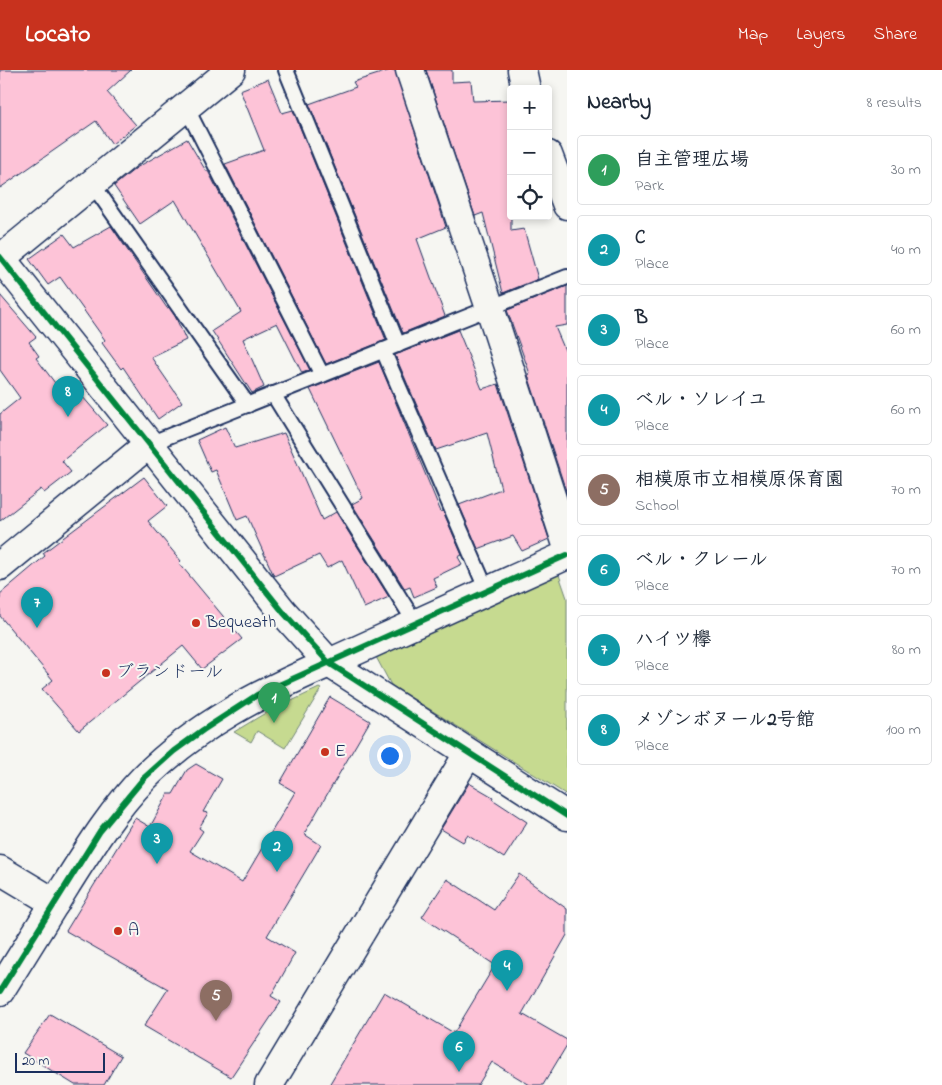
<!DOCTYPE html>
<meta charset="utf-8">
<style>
body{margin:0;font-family:"Indie Flower","Klee One",sans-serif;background:#f2f2f3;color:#1f2937}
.controls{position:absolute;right:15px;top:15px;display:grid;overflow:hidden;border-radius:5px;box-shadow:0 2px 8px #0003}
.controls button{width:45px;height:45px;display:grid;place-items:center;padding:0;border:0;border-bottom:1px solid #e0e1e3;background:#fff;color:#1f2937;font:25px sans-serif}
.scale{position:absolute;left:15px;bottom:12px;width:90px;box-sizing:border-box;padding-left:5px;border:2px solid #1b2f5e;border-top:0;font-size:14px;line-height:18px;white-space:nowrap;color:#1b2f5e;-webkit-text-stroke:4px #f6f6f2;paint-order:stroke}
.you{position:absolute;left:389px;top:685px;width:18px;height:18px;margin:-12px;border:4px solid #fff;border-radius:50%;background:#1a73e8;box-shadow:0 0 0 8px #1a73e833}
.badge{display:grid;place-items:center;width:32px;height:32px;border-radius:50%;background:#c8321e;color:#fff;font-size:16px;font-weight:700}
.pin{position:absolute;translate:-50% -41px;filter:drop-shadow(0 1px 2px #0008)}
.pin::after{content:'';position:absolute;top:26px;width:18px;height:15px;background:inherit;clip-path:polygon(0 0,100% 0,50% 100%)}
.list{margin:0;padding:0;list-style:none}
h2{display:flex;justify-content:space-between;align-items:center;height:65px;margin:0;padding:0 20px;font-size:21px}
h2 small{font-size:16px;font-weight:400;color:#747a83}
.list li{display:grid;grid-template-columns:32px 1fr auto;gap:15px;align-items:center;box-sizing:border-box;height:70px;margin:0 10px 10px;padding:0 10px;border:1px solid #e0e1e3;border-radius:5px}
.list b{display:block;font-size:19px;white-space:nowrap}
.list p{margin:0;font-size:16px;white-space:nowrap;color:#747a83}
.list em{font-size:16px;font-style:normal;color:#747a83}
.icon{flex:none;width:28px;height:28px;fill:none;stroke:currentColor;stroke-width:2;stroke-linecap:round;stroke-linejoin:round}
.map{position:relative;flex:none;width:567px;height:1015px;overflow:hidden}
header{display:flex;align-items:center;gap:30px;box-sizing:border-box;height:70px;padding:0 25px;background:#c8321e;color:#fff}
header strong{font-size:24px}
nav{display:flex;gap:28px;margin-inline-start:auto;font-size:18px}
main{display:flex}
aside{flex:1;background:#fff}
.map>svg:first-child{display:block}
.green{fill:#c6da90;stroke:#708477}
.building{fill:#fdc3d7;stroke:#1b2f5e}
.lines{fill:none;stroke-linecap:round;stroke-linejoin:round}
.service-casing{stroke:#1b2f5e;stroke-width:18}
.minor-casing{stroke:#1b2f5e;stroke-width:31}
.tertiary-casing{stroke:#1b2f5e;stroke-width:31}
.service{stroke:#f6f6f2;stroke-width:14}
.minor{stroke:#f6f6f2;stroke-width:28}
.tertiary{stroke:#f6f6f2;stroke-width:28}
.cycleway-casing{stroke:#f6f6f2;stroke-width:9}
.cycleway{stroke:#00873e;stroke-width:6}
.poi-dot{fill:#c8321e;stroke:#f6f6f2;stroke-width:2}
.labels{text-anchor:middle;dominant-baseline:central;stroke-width:4;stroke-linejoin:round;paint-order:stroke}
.poi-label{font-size:18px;fill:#1b2f5e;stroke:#f6f6f2;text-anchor:start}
</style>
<header>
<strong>Locato</strong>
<nav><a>Map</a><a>Layers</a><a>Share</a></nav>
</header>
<main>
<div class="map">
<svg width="567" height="1015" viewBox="0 0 567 1015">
<rect width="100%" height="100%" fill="#f6f6f2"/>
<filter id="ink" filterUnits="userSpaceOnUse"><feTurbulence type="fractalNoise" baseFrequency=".02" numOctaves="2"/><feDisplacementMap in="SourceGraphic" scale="10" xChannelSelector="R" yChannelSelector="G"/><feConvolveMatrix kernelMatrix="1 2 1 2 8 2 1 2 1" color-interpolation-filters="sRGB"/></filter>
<g filter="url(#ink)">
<g class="green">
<path d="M558,502L567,528V725L391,615L375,585Z"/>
<path d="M319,618L321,619L285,678L257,661L251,672L234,662L262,645Z"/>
</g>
<g class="building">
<path d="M0,0H131L107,22L136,55L112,74L96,51L0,118Z"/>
<path d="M391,0H395L446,157L417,169L445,246L403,263L309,34L356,17L353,12Z"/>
<path d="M426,0H452V12L471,11L473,31L511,30V161L524,159L538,209L503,223L483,143L475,146Z"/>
<path d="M268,9L282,43L293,40L386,270L326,294L225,94L264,80L240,20Z"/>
<path d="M187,69L206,101H208L310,300L302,303L277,253L243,269L264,317L252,323L212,261L241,242L175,130L140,154L114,116L136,98Z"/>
<path d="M111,156L167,238L169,237L175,246L186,270L151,287L182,332L158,349L123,297L121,299L102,273L105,270L60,207L48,215L29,189L64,164L74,177Z"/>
<path d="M567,216V255L555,257L567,285V424L528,305L530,304L507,240Z"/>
<path d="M0,225L36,267L29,272L39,286L36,288L71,334L82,326L107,355L62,391L71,402L44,423L41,419L0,451V344L20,328L0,300Z"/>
<path d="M458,260L482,319L498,314L549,469L522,481L513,466L478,479L459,435L501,419L487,363L436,380L395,285Z"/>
<path d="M379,292L441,442L443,441L462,485L458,487L462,494L433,508L437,517L414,527L410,517L405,519L352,434L363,428L310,319Z"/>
<path d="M225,357L235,378L284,363L322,450L336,442L389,527L364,538L342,490L327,498L319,485L274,506L247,446L237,450L216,400L211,402L197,370Z"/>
<path d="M144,407L167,436L148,451L181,491L179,493L242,569L202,599L183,576L79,661L42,619L53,610L0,546V524L45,486L43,483Z"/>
<path d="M330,627L370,651L304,764L321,775L267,866L295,883L271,926L281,932L231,1007L144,956L168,919L66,861L135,748L150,757L168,724H173L187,700L196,694L222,709L203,742L208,743L199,758L203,761L190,781L242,812L295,722L280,713Z"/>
<path d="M469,713L493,727L492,729L527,752L504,788L468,765L463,772L441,759Z"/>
<path d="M519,804L567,839V865L522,944L567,970V975L543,1015H530L492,992L478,1015H329L384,922L454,963L495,895L422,847L447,809L494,840Z"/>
<path d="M50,944L121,986L104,1015H75L23,983Z"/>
</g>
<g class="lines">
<g class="service-casing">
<g id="service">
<path d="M286,0L398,275"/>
<path d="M186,37L322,305"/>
<path d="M91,112L248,335"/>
<path d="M383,280L487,521"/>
<path d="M273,324L416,554"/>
<path d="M149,374L567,207"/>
</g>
</g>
<g class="minor-casing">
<g id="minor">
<path d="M410,0L490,238L567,475"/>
<path d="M522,0L526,19"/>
<path d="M548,85L567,135"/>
<path d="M0,189L231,0"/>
<path d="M0,496L149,374"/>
<path d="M329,593L567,485"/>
<path d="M0,800L55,833"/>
<path d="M269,1015L468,684"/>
</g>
</g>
<g class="tertiary-casing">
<g id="tertiary">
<path d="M0,187L283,542L329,593L567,746"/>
<path d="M0,921C22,886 44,850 66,815C90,777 113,740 144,708C197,655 262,622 329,593"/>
</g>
</g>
<use href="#service" class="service"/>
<use href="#minor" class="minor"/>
<use href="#tertiary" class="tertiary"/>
<g class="cycleway-casing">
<g id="cycleway">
<path d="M0,187L283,542L329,593L567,746"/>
<path d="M0,921L100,761L144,708L174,681L203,660L257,625L567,485"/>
</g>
</g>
<use href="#cycleway" class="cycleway"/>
</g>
</g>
<g class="poi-dot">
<circle cx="196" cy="553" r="5"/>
<circle cx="106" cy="603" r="5"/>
<circle cx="325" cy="682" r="5"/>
<circle cx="118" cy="861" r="5"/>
</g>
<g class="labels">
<g class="poi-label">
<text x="206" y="553">Bequeath</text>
<text x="116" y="603">ブランドール</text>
<text x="335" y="682">E</text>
<text x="128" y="861">A</text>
</g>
</g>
</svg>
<div class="controls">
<button>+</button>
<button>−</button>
<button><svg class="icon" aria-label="locate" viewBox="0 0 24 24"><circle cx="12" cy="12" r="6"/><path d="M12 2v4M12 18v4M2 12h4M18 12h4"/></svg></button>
</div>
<div class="scale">20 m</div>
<div class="you"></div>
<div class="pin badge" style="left:274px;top:653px;background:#2e9e5b">1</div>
<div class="pin badge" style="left:277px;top:802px;background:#0f9aa8">2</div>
<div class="pin badge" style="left:157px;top:794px;background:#0f9aa8">3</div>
<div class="pin badge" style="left:507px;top:921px;background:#0f9aa8">4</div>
<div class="pin badge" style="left:216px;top:951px;background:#8d6e63">5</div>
<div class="pin badge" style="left:459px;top:1002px;background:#0f9aa8">6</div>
<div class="pin badge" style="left:37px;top:558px;background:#0f9aa8">7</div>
<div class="pin badge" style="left:68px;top:347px;background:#0f9aa8">8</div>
</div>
<aside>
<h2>Nearby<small>8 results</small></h2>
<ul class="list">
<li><span class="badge" style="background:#2e9e5b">1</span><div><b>自主管理広場</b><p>Park</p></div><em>30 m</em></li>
<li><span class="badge" style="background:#0f9aa8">2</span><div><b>C</b><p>Place</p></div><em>40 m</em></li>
<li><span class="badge" style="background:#0f9aa8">3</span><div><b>B</b><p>Place</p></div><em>60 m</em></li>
<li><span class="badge" style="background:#0f9aa8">4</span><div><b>ベル・ソレイユ</b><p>Place</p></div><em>60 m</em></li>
<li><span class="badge" style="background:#8d6e63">5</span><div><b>相模原市立相模原保育園</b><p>School</p></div><em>70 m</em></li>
<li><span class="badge" style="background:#0f9aa8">6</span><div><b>ベル・クレール</b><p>Place</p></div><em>70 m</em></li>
<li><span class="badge" style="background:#0f9aa8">7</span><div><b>ハイツ欅</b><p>Place</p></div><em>80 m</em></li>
<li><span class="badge" style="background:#0f9aa8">8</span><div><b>メゾンボヌール2号館</b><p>Place</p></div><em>100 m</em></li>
</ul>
</aside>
</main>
